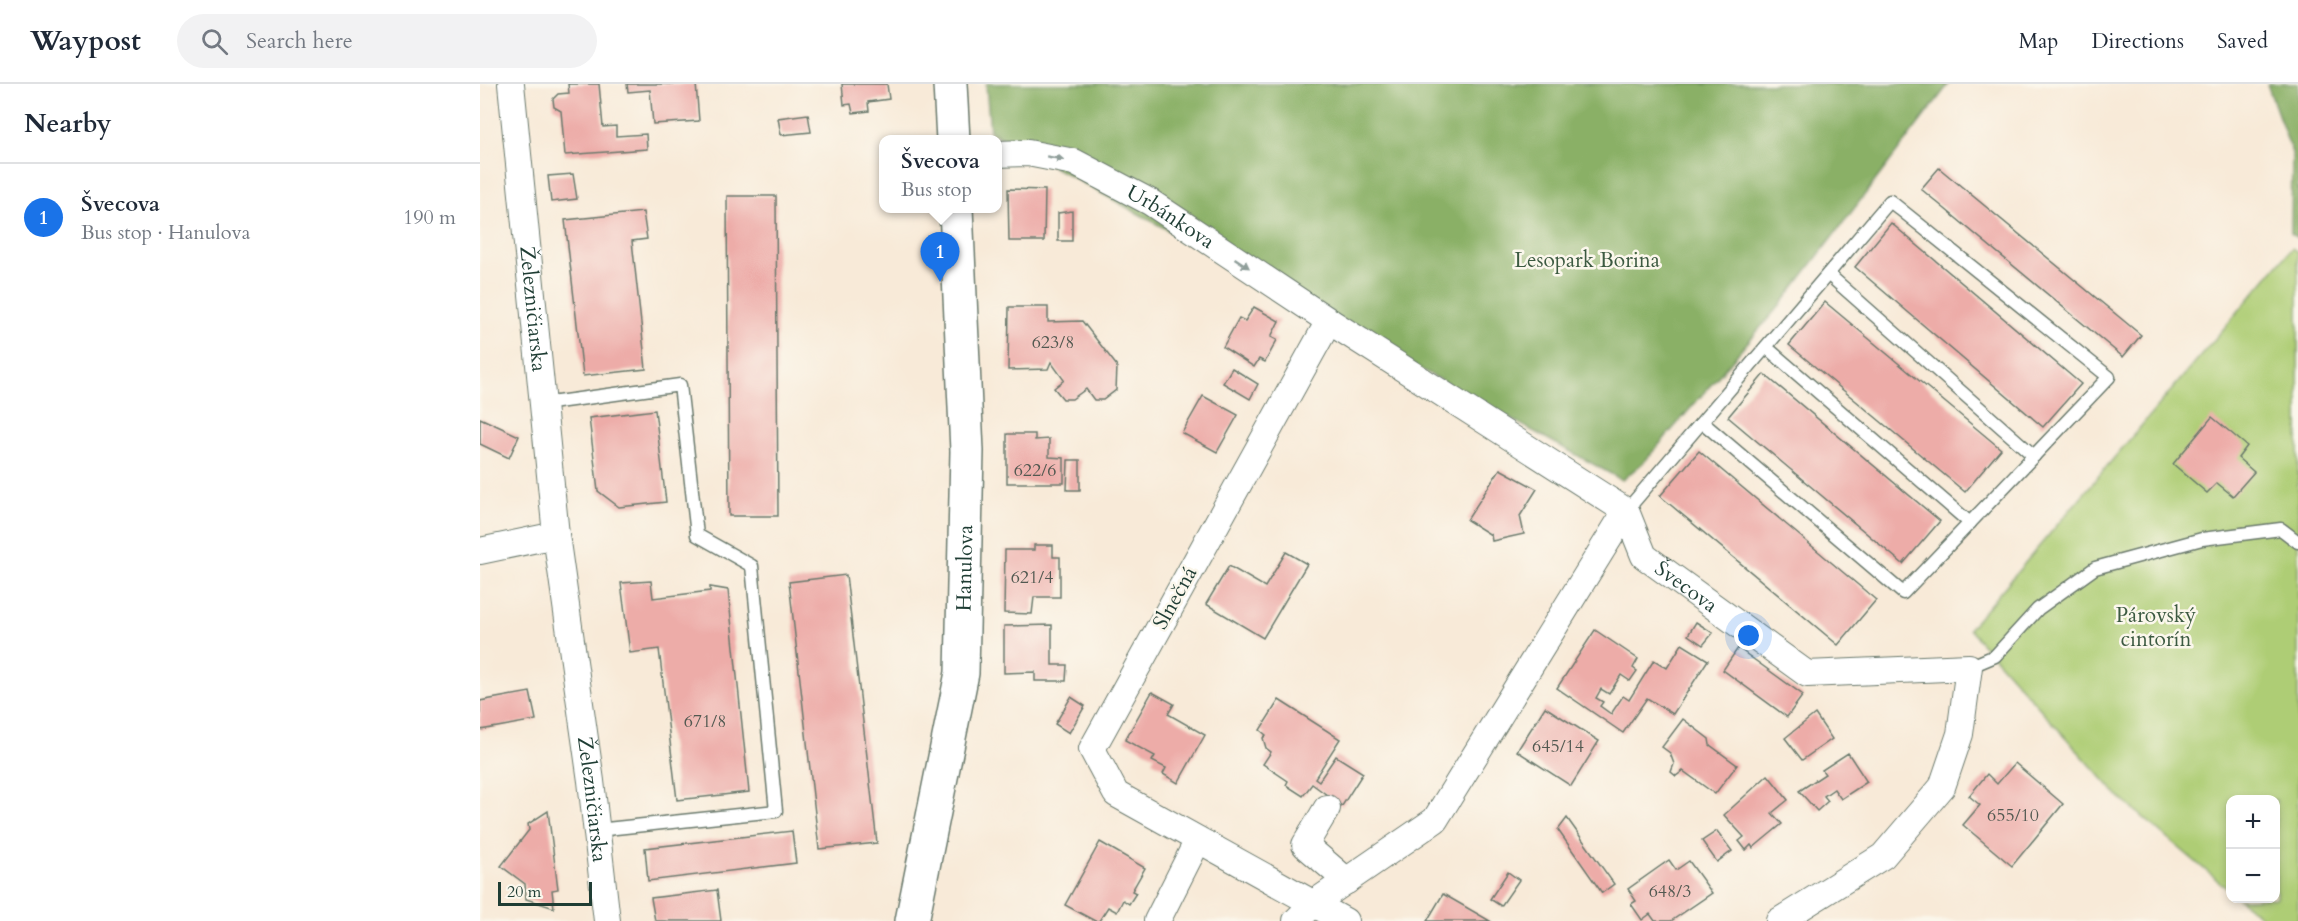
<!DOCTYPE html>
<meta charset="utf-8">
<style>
body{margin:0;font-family:Cardo,serif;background:#f2f2f3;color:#1f2937}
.controls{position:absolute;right:18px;bottom:18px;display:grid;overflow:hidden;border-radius:12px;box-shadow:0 3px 9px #0003}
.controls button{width:54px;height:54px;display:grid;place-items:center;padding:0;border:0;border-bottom:2px solid #e0e1e3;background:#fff;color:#1f2937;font:30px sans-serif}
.scale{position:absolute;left:18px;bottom:15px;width:94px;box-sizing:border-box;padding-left:6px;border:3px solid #1f3d34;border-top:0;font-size:16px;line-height:21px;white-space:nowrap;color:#1f3d34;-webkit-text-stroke:4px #fbf7ec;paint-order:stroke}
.you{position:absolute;left:1269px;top:552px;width:21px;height:21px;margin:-15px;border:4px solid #fff;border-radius:50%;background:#1a73e8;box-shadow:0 0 0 9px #1a73e833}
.badge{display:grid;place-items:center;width:39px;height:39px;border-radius:50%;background:#1a73e8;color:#fff;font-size:20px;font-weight:700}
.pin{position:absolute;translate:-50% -50px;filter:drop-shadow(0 2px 3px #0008)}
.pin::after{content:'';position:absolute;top:32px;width:21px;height:18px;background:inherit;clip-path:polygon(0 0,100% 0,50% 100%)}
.popup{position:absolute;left:399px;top:51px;width:123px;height:78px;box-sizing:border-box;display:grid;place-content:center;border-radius:12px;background:#fff;filter:drop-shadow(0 2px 4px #0005);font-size:20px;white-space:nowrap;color:#747a83}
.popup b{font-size:22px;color:#1f2937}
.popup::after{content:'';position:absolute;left:50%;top:100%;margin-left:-12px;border:12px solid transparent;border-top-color:#fff}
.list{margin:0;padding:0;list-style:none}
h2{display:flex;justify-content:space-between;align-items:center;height:78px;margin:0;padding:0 24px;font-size:26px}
h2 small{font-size:20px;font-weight:400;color:#747a83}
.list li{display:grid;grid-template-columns:39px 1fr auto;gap:18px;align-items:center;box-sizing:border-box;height:108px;padding:0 24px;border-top:2px solid #e0e1e3}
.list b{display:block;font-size:22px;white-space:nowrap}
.list p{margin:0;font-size:20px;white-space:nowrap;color:#747a83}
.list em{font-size:20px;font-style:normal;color:#747a83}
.icon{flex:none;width:33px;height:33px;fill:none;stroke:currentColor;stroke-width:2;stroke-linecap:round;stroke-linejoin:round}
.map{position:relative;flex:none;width:1818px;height:837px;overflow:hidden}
header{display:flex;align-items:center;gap:36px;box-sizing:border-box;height:84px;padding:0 30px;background:#fff;border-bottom:2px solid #e0e1e3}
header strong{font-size:28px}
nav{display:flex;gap:33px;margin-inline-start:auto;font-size:21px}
.search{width:420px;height:54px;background:#f2f2f3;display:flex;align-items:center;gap:15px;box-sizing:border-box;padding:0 21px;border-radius:33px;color:#747a83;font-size:22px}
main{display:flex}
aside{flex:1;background:#fff}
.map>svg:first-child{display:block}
.green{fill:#aecd75;stroke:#668554;stroke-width:1.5}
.forest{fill:#8ab066;stroke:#54764d;stroke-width:1.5}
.building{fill:#edaca8}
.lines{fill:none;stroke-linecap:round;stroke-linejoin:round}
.lane-casing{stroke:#6b7a6d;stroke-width:15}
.street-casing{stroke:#6b7a6d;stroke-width:28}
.secondary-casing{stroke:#6b7a6d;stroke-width:36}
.lane{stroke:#fff;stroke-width:12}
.street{stroke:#fff;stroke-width:26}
.secondary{stroke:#fff;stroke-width:33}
.oneway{fill:#8f9e9a}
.labels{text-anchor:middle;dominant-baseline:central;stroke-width:5;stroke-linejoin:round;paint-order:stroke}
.number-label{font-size:18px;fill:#525951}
.street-label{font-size:21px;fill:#1f3d34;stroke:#fbf7ec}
.park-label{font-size:21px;fill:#3c5a41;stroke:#fbf7ec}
</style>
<header>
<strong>Waypost</strong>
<div class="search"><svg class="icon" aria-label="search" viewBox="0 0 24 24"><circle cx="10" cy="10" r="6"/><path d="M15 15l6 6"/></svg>Search here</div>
<nav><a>Map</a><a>Directions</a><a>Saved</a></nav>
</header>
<main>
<aside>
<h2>Nearby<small></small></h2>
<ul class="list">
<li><span class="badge">1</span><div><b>Švecova</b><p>Bus stop · Hanulova</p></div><em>190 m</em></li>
</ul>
</aside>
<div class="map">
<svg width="1818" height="837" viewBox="0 0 1818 837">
<rect width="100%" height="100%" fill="#fbf7ec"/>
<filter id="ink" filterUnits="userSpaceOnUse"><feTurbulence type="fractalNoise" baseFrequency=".0167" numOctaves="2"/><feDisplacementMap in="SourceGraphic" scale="12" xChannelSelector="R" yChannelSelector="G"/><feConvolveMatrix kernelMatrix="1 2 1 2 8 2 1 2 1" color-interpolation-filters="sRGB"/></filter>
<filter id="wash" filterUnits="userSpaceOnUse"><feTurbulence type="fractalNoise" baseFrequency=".008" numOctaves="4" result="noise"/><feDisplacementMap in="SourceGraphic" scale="24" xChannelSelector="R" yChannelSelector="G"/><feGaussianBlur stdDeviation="1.35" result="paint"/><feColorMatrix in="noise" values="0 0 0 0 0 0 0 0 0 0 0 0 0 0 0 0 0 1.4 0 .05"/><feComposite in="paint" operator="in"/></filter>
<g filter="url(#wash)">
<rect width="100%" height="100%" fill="#f8ead8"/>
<path class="green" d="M1812,164L1818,168V837H1786L1759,815L1796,814V716H1750V807L1638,712L1489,545Z"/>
<g class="forest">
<path d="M506,0H1469L1306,214L1165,377L1142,396L510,48Z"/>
<path d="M1787,0H1818V154L1811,149L1812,69Z"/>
</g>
<g id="blocks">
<g class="building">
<path d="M88,0H119L123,43L136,42V52L166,50L167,65L85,71L81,27L74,23L73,15L78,10L89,9Z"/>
<path d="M147,0H216L219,37L173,40L170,6L148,8Z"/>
<path d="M362,0H407L409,15L388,18L389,27L373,29L371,20L364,21Z"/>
<path d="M328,30L331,48L301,51L298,34Z"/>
<path d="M1459,84L1661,251L1643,273L1441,105Z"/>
<path d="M93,90L97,115L71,118L68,92Z"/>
<path d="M528,105L565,106L564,157H529Z"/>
<path d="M247,112H296L298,432H249Z"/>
<path d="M592,127V157H578V129Z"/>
<path d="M163,128L167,155L152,157L166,285L103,292L85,136Z"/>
<path d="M1411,139L1601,300L1563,343L1375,183Z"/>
<path d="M1345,218L1521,365L1485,408L1309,261Z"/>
<path d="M529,223H568V238L602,237L637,282L636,306L623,316H614L606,305L592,315H583L574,304L584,296L571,278L568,285L528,286Z"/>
<path d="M774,223L799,237L791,253L797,256L785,278L779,275L774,283L743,263L759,234L765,237Z"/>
<path d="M752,284L778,300L770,315L743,299Z"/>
<path d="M1284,290L1460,437L1423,480L1248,333Z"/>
<path d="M723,312L758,331L737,368L702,349Z"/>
<path d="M175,326L186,418L139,423L118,407L109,334Z"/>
<path d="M1732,333L1767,362L1758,374L1774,388L1753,412L1737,399L1727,409L1693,380Z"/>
<path d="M0,334L39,352L29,374L0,360Z"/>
<path d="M527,350H555V356L569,355V373L584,374V399H527Z"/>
<path d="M1219,367L1396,516L1358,561L1180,412Z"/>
<path d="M588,376H600V406H587Z"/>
<path d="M1020,385L1057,405L1040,432L1044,450L1012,457L1011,451L987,436Z"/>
<path d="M554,461H573V473H580V513H554L552,530L524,529L525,466H554Z"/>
<path d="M806,468L827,480L783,554L726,520L749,482L785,503Z"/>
<path d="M366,491L397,759L339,765L309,498Z"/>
<path d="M171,497L173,514L230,507V503L248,506L269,708L197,716L179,565L150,569L141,499Z"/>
<path d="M1216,538L1233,549L1223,561L1208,551Z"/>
<path d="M572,541V581H587L586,597H555V588L524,589V542Z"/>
<path d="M1115,546L1158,575L1153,584L1157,587L1150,597L1141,591L1129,610L1121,605L1116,614L1123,618L1120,622L1131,630L1143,612L1149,616L1174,576L1187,584L1202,560L1228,576L1193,630L1167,614L1143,649L1077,604Z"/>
<path d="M1258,564L1323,611L1307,633L1243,586Z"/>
<path d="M50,608L56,636L0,646V617Z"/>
<path d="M672,608L694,620L688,630L725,651L698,699L683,690L686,684L672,677L675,672L645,656Z"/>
<path d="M591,613L605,622L589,649L575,640Z"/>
<path d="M799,616L860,655L835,694L839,697L856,672L883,689L862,722L832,700L823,712L806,701L808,697L783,680L791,668L786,664L783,654L786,651L780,646Z"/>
<path d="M1065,623L1119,657L1091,702L1037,667Z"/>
<path d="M1335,630L1352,655L1322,676L1305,654Z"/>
<path d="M1203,635L1229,655L1230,661L1257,681L1235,710L1203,687L1196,692L1191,688L1194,680L1190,669L1182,663Z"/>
<path d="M1368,669L1387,698L1361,715L1354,705L1344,712L1348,717L1337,727L1319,707L1345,690L1342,686Z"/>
<path d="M1535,679L1583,720L1532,782L1483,741L1500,721L1489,712L1507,690L1517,700Z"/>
<path d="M1288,691L1308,716L1292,729L1302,740L1273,764L1271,761L1266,766L1259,757L1264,753L1244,731Z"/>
<path d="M68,727L78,805L72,806L74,824L46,815L45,800L21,782L49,746L48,740Z"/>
<path d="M1087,734L1134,800L1122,809L1078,746Z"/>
<path d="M312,747L316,779L168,797L165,764Z"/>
<path d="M1237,747L1252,767L1237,778L1222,757Z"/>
<path d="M620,758L665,784L652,807L656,809L649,820L643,816L637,828L628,823L619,837H615L585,821Z"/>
<path d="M1189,776L1196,786L1209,777L1232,809L1191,837H1175L1170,830L1162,836L1151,820L1156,817L1148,805Z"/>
<path d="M1028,788L1039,796L1021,822L1010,815Z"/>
<path d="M237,806L241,837H175L171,814Z"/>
<path d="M963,810L1010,837H947Z"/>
</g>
</g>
</g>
<g filter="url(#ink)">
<use href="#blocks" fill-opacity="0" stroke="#6b7a6d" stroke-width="1.5"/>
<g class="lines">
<g class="lane-casing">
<g id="lane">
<path d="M1348,190L1554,372"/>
<path d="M1286,263L1490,439"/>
<path d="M63,320L200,301L217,451L272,482L296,727L117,746"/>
<path d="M1146,427C1234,324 1322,221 1410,117L1629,293L1423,509L1222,338"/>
<path d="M1489,583L1515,572L1558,525L1615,484L1722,455L1801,445L1818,458"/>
</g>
</g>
<g class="street-casing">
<g id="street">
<path id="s1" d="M31,0L76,451L111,697L127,837"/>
<path id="s2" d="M517,70L548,69L594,78L670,118L849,237L1146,427L1164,472L1327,590L1489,583L1480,650L1462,703L1403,772L1299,837"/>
<path d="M849,237L612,665L636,710L865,837"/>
<path d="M0,467L76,451"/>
<path d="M847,724L825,761L867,797"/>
<path d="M677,837L718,756"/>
<path d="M816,837L834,819L955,736L1146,427"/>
</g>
</g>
<g class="secondary-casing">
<g id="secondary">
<path d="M470,0L473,56"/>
<path id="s3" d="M432,837L482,589L487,367L476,124"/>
</g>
</g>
<use href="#lane" class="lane"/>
<use href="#street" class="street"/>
<use href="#secondary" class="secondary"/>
</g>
<defs><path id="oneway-solid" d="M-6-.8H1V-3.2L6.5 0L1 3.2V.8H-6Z" transform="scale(1.5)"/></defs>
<g class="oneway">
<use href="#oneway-solid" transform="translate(575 74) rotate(10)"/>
<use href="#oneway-solid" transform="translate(762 179) rotate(34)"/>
</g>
</g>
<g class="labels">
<g class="number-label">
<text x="573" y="258">623/8</text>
<text x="555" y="386">622/6</text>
<text x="552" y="493">621/4</text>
<text x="225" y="637">671/8</text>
<text x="1078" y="662">645/14</text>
<text x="1533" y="731">655/10</text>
<text x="1190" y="807">648/3</text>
</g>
<g class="street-label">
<text stroke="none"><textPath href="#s2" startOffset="189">Urbánkova</textPath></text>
<text stroke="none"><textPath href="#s1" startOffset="226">Železničiarska</textPath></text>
<text stroke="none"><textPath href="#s3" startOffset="358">Hanulova</textPath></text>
<text stroke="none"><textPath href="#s2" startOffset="832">Švecova</textPath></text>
<text transform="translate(695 514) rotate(-61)">Slnečná</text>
<text stroke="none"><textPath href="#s1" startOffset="720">Železničiarska</textPath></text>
</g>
<g class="park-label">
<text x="1107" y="176">Lesopark Borina</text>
<text x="1676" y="531">Párovský<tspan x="1676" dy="24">cintorín</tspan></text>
</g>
</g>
</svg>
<div class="controls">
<button>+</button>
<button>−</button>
</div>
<div class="scale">20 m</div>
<div class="you"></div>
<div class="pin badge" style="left:460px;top:198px">1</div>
<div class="popup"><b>Švecova</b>Bus stop</div>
</div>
</main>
